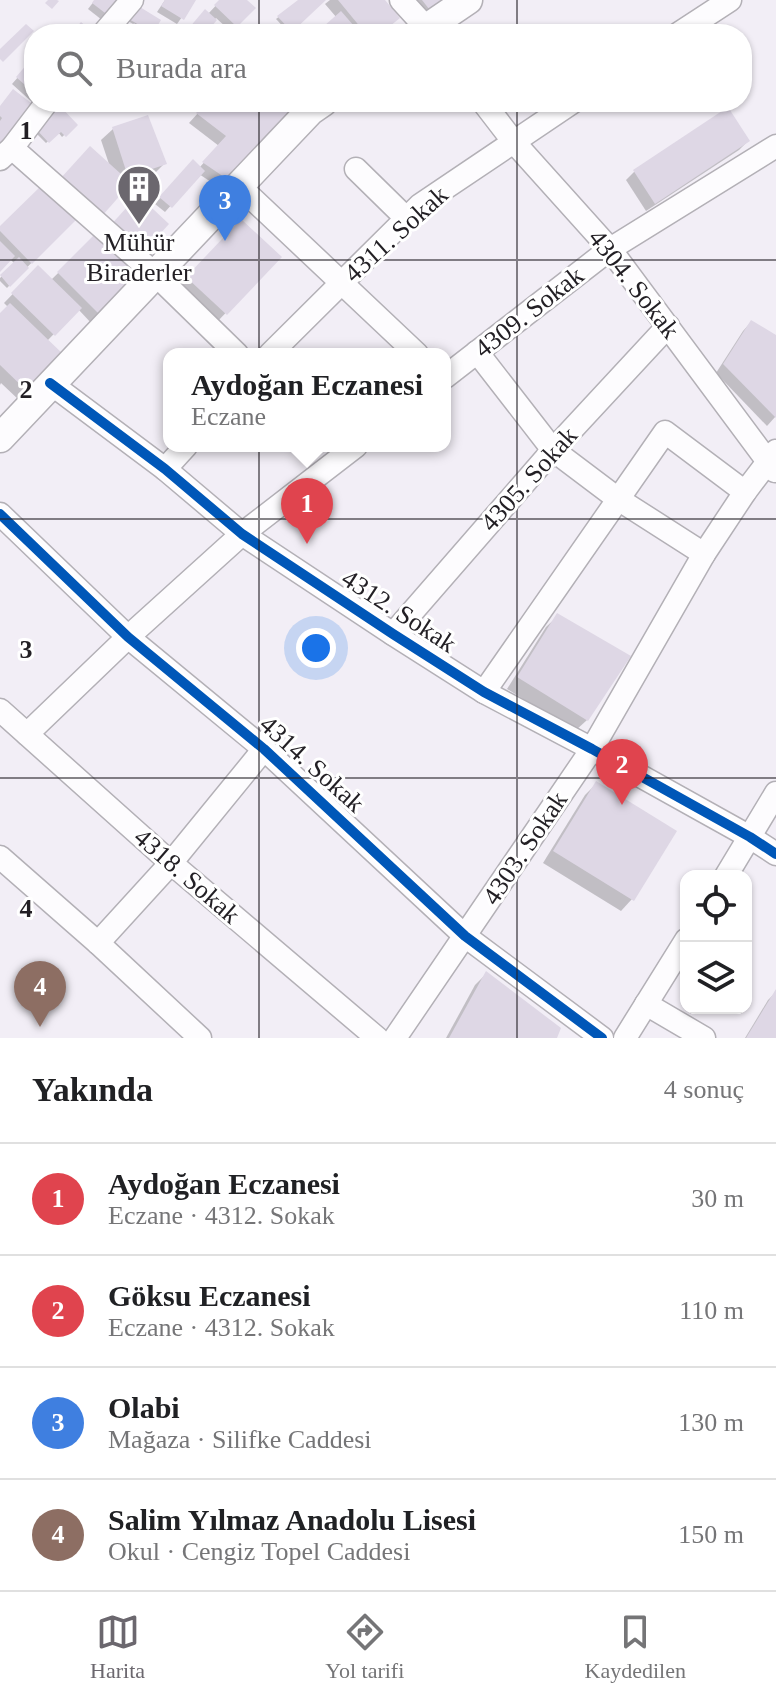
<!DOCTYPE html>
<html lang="tr">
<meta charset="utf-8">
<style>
body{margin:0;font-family:"Times New Roman",serif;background:#f2f2f2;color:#202124}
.controls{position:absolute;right:24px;bottom:24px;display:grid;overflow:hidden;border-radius:16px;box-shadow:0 2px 6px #0004}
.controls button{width:72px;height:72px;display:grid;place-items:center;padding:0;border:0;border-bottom:2px solid #e0e0e0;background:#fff;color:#202124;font:40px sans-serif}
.you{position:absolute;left:316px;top:648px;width:28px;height:28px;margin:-20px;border:6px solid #fff;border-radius:50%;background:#1a73e8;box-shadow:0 0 0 12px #1a73e833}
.badge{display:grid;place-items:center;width:52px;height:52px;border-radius:50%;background:#6b676e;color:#fff;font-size:26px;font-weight:700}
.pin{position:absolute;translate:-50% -66px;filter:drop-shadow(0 2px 4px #0008)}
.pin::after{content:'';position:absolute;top:42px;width:28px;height:24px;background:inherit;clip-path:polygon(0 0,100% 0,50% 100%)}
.popup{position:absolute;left:163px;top:348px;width:288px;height:104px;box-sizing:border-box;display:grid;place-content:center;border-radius:16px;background:#fff;filter:drop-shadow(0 2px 6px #0005);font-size:26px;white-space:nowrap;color:#757577}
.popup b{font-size:30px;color:#202124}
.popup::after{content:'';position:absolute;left:50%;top:100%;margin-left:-16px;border:16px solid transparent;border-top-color:#fff}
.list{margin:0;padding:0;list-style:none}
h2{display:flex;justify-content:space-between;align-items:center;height:104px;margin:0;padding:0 32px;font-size:34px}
h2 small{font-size:26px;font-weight:400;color:#757577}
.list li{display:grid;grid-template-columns:52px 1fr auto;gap:24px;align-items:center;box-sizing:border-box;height:112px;padding:0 32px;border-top:2px solid #e0e0e0}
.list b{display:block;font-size:30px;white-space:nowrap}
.list p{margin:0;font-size:26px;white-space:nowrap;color:#757577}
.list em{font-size:26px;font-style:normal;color:#757577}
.icon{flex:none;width:44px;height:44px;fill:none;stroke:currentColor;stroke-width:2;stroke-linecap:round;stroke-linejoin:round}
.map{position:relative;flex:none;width:776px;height:1038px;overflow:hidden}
.search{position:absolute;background:#fff;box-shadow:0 2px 6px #0004;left:24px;right:24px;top:24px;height:88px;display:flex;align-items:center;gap:20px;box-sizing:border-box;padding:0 28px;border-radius:32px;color:#757577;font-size:30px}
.sheet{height:552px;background:#fff}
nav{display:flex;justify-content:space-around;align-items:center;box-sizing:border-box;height:112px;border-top:2px solid #e0e0e0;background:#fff;font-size:22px;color:#757577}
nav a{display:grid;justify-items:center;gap:4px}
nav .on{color:#6b676e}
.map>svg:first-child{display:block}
.shadow{fill:#0003}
.building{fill:#ded7e5}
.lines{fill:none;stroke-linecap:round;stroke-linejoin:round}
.minor-casing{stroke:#b3b0b6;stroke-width:25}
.tertiary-casing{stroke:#b3b0b6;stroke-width:31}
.minor{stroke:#fdfcfe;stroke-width:22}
.tertiary{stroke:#fdfcfe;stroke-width:28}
.cycleway-casing{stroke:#fff;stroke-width:15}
.cycleway{stroke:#0057b8;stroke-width:10}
.grid{fill:none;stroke:#221f24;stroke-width:2;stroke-opacity:0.55}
.labels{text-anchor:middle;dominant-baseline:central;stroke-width:6;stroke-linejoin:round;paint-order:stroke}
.street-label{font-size:26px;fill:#221f24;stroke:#fff}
.poi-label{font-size:26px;fill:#221f24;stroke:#fff}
.grid-label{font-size:26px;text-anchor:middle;font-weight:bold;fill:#221f24;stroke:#fff;stroke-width:6;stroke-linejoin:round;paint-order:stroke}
</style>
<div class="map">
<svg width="776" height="1038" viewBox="0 0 776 1038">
<rect width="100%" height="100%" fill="#f2eef6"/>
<g class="shadow">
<path d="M95,0H119L102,20L88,9Z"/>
<path d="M165,0H194L177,24L157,12Z"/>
<path d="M221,0H244L253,8L231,31L235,34H222L227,28L216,18L202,34H192L189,31L205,12L208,14Z"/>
<path d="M301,0H323L289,33L276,19Z"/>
<path d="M330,0H382L379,34H318L337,18L325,4Z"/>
<path d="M407,0H442L420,16Z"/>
<path d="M133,9L151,32L149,34H126L135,25L126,20Z"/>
<path d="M34,59V102H38L16,128L10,133L8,132L0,142V107L8,97L13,92L31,105L33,103L12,84Z"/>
<path d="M208,102H290L286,106L291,111L217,186L199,174L165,212L155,204L187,168H199L219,146L189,123Z"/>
<path d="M75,125L62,137L58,132L46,143L34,131Z"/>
<path d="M113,129L164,164L153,175L129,183L110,167L101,140Z"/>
<path d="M748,141L739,150L646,211L626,180L634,172Z"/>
<path d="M75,218L7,288L0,281V278L15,264L10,259L0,269V229Z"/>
<path d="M241,221L279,257L217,322L179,287Z"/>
<path d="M99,233L132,261L142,277L93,325L78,309L47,341L63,357L20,401L1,383L0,385V315L8,307L4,303L38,268L51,280Z"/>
<path d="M751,322L776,337V416L767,426L716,373L743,331Z"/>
<path d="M558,616L587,720L575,731L507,689L546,627Z"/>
<path d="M596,784L632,899L621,911L543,863L585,795Z"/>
<path d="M486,974L554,1038H446L475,985Z"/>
<path d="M776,992V1038H745L768,1000Z"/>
</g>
<g class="building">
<path d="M48,0H57L59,1L52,9L45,3Z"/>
<path d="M94,0H122L109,16L92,3Z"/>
<path d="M165,0H196L184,20L161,6Z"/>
<path d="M219,0H247L256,8L237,27L214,5Z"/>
<path d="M298,0H326L292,32L277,16Z"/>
<path d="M338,0H385L400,18L380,34H366Z"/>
<path d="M422,0H442L429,9Z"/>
<path d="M135,4L161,20L153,33L127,18Z"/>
<path d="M205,9L217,20L205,34H197L189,28Z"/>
<path d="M341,11L361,34H315Z"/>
<path d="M81,22L95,34H71Z"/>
<path d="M134,23L147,34H124Z"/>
<path d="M26,24L34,31L3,62L0,59V49Z"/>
<path d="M228,25L238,34H220Z"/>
<path d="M34,56V93L16,77Z"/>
<path d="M13,89L35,106L14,127L0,146V121L2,118L0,116V106Z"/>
<path d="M206,102H284L294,111L227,179L202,162L226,136L196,113Z"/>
<path d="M59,105L78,125L66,137L61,132L49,143L35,128Z"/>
<path d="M728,107L750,141L655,204L633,170Z"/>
<path d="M148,115L167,164L128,177L112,127Z"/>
<path d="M90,146L131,183L102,216L60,179Z"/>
<path d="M193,159L205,171L172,208L159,197Z"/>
<path d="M44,183L78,218L32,264L0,231V226Z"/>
<path d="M138,195L169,224L139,257L108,228Z"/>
<path d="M241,219L282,257L227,315L186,277Z"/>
<path d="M99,230L144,277L103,318L57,272Z"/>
<path d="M0,241L15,256L0,272Z"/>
<path d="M19,257L29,268L10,287L0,275Z"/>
<path d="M38,265L82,308L55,336L11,293Z"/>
<path d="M10,303L66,357L30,394L0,365V313Z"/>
<path d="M751,320L776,335V418L723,364Z"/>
<path d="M557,613L631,656L588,721L517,677Z"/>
<path d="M596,781L677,831L634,901L553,851Z"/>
<path d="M486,971L561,1028L557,1038H449Z"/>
<path d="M776,989V1038H746Z"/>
</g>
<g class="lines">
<g class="minor-casing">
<g id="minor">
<path d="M401,0L432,34"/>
<path d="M103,34L132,0"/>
<path d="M678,34L730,0"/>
<path d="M483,102L513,141L610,249L775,471"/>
<path d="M12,148L155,274L237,354"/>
<path d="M0,159L12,148L47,102"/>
<path d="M356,169L407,219"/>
<path d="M239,186L417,354"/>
<path d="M477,352L553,450L618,499L704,554"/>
<path d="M270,354L420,205L573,102"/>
<path d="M445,377L610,249L776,146"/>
<path d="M50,383L165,469L242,534L393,634L484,692L592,749L750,837L776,854"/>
<path d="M165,469L186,446"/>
<path d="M0,514L128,637L264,749L465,936L602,1038"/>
<path d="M393,634L553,450L668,326"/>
<path d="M484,692L665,432L745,492"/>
<path d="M0,710L171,863L377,1038"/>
<path d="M27,734L128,637L242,534L356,446"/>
<path d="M0,857L98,943L200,1038"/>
<path d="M726,876L776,793"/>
<path d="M98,943L171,863L264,749"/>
<path d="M646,1004L704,1038"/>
<path d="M395,1038L592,749L704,554L745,492L776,451"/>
<path d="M625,1038L686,940"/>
</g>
</g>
<g class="tertiary-casing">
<g id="tertiary">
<path d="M418,34L468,0"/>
<path d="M0,438L310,111L323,102"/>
</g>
</g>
<use href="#minor" class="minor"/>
<use href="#tertiary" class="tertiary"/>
<g class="cycleway-casing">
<g id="cycleway">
<path d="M50,383L165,469L242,534L393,634L484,692L592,749L750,837L776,854"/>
<path d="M0,514L128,637L264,749L465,936L602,1038"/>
</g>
</g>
<use href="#cycleway" class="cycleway"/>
</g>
<path class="grid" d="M259,0V34M517,0V34M259,102V1038M517,102V1038M0,260H776M0,519H776M0,778H776"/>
<defs>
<g id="building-pin" transform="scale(2.3)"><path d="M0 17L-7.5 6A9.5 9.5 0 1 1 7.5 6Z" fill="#6b676e" stroke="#fff"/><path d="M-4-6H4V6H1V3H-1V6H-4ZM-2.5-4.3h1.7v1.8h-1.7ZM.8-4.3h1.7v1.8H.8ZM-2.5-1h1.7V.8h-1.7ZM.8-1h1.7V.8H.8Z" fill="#fff"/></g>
</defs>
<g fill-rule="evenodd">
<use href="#building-pin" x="139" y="187"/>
</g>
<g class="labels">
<g class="street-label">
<text transform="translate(396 234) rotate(-42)">4311. Sokak</text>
<text transform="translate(634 284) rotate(52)">4304. Sokak</text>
<text transform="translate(529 312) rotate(-38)">4309. Sokak</text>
<text transform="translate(529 479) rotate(-48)">4305. Sokak</text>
<text transform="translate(399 611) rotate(33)">4312. Sokak</text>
<text transform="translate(312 764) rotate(42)">4314. Sokak</text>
<text transform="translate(525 848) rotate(-56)">4303. Sokak</text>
<text transform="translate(187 876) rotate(41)">4318. Sokak</text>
</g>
<g class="poi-label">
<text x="139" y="242">Mühür<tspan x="139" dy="30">Biraderler</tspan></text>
</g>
</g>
<g class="grid-label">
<text x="26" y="139">1</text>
<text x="26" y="398">2</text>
<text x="26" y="658">3</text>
<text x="26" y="917">4</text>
</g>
</svg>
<div class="controls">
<button><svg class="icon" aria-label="locate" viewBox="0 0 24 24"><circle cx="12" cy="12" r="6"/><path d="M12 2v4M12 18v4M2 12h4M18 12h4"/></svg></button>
<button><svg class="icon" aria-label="layers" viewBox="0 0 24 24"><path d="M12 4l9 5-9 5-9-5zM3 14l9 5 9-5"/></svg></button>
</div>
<div class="you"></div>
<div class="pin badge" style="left:307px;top:544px;background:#e0444e">1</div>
<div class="popup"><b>Aydoğan Eczanesi</b>Eczane</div>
<div class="pin badge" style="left:622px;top:805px;background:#e0444e">2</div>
<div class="pin badge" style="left:225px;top:241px;background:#3f7fe0">3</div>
<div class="pin badge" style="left:40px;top:1027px;background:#8d6e63">4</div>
<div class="search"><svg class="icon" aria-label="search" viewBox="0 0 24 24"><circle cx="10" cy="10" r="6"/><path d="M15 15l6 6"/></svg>Burada ara</div>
</div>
<section class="sheet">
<h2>Yakında<small>4 sonuç</small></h2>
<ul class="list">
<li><span class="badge" style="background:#e0444e">1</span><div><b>Aydoğan Eczanesi</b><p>Eczane · 4312. Sokak</p></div><em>30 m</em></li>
<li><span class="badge" style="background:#e0444e">2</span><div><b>Göksu Eczanesi</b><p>Eczane · 4312. Sokak</p></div><em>110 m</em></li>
<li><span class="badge" style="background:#3f7fe0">3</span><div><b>Olabi</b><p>Mağaza · Silifke Caddesi</p></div><em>130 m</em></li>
<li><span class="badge" style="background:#8d6e63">4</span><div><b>Salim Yılmaz Anadolu Lisesi</b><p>Okul · Cengiz Topel Caddesi</p></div><em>150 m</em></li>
</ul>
</section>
<nav>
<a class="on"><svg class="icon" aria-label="map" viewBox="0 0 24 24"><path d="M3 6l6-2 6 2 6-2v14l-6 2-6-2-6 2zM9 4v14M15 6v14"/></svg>Harita</a>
<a><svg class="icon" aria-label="directions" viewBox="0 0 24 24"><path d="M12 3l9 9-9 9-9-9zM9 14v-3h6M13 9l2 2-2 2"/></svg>Yol tarifi</a>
<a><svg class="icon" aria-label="saved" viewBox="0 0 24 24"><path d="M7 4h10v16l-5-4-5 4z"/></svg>Kaydedilen</a>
</nav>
